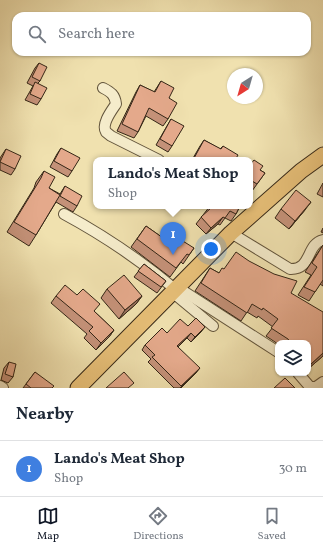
<!DOCTYPE html>
<style>
body{margin:0;font-family:Vollkorn,serif;background:#f6f6f7;color:#1f2937}
.controls{position:absolute;right:12px;bottom:12px;display:grid;overflow:hidden;border-radius:8px;box-shadow:0 1px 3px #0004}
.controls button{width:36px;height:36px;display:grid;place-items:center;padding:0;border:0;border-bottom:1px solid #e0e1e3;background:#fff;color:#1f2937;font:20px sans-serif}
.compass{position:absolute;left:227px;top:68px;width:36px;height:36px;border-radius:50%;background:#fff;box-shadow:0 1px 3px #0004;rotate:217deg}
.you{position:absolute;left:211px;top:249px;width:14px;height:14px;margin:-10px;border:3px solid #fff;border-radius:50%;background:#1a73e8;box-shadow:0 0 0 6px #1a73e833}
.badge{display:grid;place-items:center;width:26px;height:26px;border-radius:50%;background:#111827;color:#fff;font-size:13px;font-weight:700}
.pin{position:absolute;translate:-50% -33px;filter:drop-shadow(0 1px 2px #0008)}
.pin::after{content:'';position:absolute;top:21px;width:14px;height:12px;background:inherit;clip-path:polygon(0 0,100% 0,50% 100%)}
.popup{position:absolute;left:93px;top:157px;width:160px;height:52px;box-sizing:border-box;display:grid;place-content:center;border-radius:8px;background:#fff;filter:drop-shadow(0 1px 3px #0005);font-size:13px;white-space:nowrap;color:#747a83}
.popup b{font-size:15px;color:#1f2937}
.popup::after{content:'';position:absolute;left:50%;top:100%;margin-left:-8px;border:8px solid transparent;border-top-color:#fff}
.list{margin:0;padding:0;list-style:none}
h2{display:flex;justify-content:space-between;align-items:center;height:52px;margin:0;padding:0 16px;font-size:17px}
h2 small{font-size:13px;font-weight:400;color:#747a83}
.list li{display:grid;grid-template-columns:26px 1fr auto;gap:12px;align-items:center;box-sizing:border-box;height:56px;padding:0 16px;border-top:1px solid #e0e1e3}
.list b{display:block;font-size:15px;white-space:nowrap}
.list p{margin:0;font-size:13px;white-space:nowrap;color:#747a83}
.list em{font-size:13px;font-style:normal;color:#747a83}
.icon{flex:none;width:22px;height:22px;fill:none;stroke:currentColor;stroke-width:2;stroke-linecap:round;stroke-linejoin:round}
.map{position:relative;flex:none;width:323px;height:388px;overflow:hidden}
.search{position:absolute;background:#fff;box-shadow:0 1px 3px #0004;left:12px;right:12px;top:12px;height:44px;display:flex;align-items:center;gap:10px;box-sizing:border-box;padding:0 14px;border-radius:12px;color:#747a83;font-size:15px}
.sheet{height:108px;background:#fff}
nav{display:flex;justify-content:space-around;align-items:center;box-sizing:border-box;height:56px;border-top:1px solid #e0e1e3;background:#fff;font-size:11px;color:#747a83}
nav a{display:grid;justify-items:center;gap:2px}
nav .on{color:#111827}
.map>svg:first-child{display:block}
.lines{fill:none;stroke-linecap:round;stroke-linejoin:round}
.minor-casing{stroke:#63553c;stroke-width:12}
.highway-casing{stroke:#342616;stroke-width:17}
.minor{stroke:#f5eccb;stroke-width:10}
.highway{stroke:#e8c078;stroke-width:15}
.wall{fill:#c49178;stroke:#342616}
.shaded-wall{fill:#a07661;stroke:#342616}
.building{fill:#e4a98b;stroke:#342616}
</style>
<div class="map">
<svg width="323" height="388" viewBox="0 0 323 388">
<rect width="100%" height="100%" fill="#f0e1af"/>
<filter id="stains"><feTurbulence type="fractalNoise" baseFrequency=".005" numOctaves="4"/><feColorMatrix values="0 0 0 0 .2 0 0 0 0 .09 0 0 0 0 .02 0 0 0 .5 -.17"/></filter>
<radialGradient id="worn" r=".72"><stop offset=".6" stop-color="#630" stop-opacity="0"/><stop offset="1" stop-color="#630" stop-opacity=".3"/></radialGradient>
<g class="lines">
<g class="minor-casing">
<g id="minor">
<path d="M103,88C111,92 115,95 116,104C112,110 101,124 106,132C106,132 111,136 111,136L159,160"/>
<path d="M64,214C103,235 140,260 175,289"/>
<path d="M231,233L290,269C312,270 306,244 323,240"/>
<path d="M177,287L278,352"/>
<path d="M172,292L213,326"/>
<path d="M298,373L310,387H316L323,382"/>
<path d="M0,386L3,388"/>
</g>
</g>
<g class="highway-casing">
<path id="highway" d="M78,388L231,233L301,171L323,155"/>
</g>
<use href="#minor" class="minor"/>
<use href="#highway" class="highway"/>
</g>
<g class="wall">
<path d="M39,63L40,81L38,83L41,99L37,105L25,100L33,86L27,83L35,68Z"/>
<path d="M161,81L169,98L168,119L163,126L146,116L138,132L134,138L117,131L136,92L140,85L154,92Z"/>
<path d="M171,119L172,146L168,152L156,145Z"/>
<path d="M204,140L220,149L223,146L235,160H192L200,146Z"/>
<path d="M61,148L72,171L68,177L50,167L57,154Z"/>
<path d="M6,149L15,169L11,175L0,170V158Z"/>
<path d="M250,165L260,170L265,173L252,191L250,189Z"/>
<path d="M44,171L49,188L60,194L65,186L77,206L73,212L56,202L36,235L29,246L7,232L34,188L36,182Z"/>
<path d="M323,183V197L317,194Z"/>
<path d="M210,206H240L236,214L231,221L225,218L220,225L218,224L206,234L196,224Z"/>
<path d="M281,209L305,210L289,229L275,218Z"/>
<path d="M146,226L173,245L194,248L183,264L181,262L170,277L131,247Z"/>
<path d="M323,228V233L321,232Z"/>
<path d="M323,245V286L320,284L309,301L298,295L311,275L305,272Z"/>
<path d="M144,264L166,281L157,293L134,277Z"/>
<path d="M210,268L219,273L224,269L291,293L323,356L308,369V343H278V344L266,336L273,327L258,316L257,318L247,312L241,321L195,291Z"/>
<path d="M107,289L142,296L136,304L119,319L101,298Z"/>
<path d="M56,296L95,312L114,330L109,337L96,350L84,338L87,334L51,303Z"/>
<path d="M188,326L201,332L191,342L187,338L178,347L196,373L181,388H174L148,362L151,359L142,350L145,345Z"/>
<path d="M9,362L13,377L8,383L1,380L4,368Z"/>
<path d="M35,372L52,388H23Z"/>
</g>
<g class="shaded-wall">
<path d="M311,202L305,210L289,229L295,221Z"/>
<path d="M223,217L218,224L206,234L211,228Z"/>
<path d="M142,296L136,304L119,319L125,310Z"/>
<path d="M205,327L201,332L191,342L195,337Z"/>
<path d="M114,330L109,337L96,350L101,343Z"/>
<path d="M191,333L187,338L174,351L177,346Z"/>
<path d="M323,353V356L308,369V368L311,364Z"/>
<path d="M200,368L196,373L181,388H180Z"/>
</g>
<g class="building">
<path d="M39,63L47,67L40,81L32,77Z"/>
<path d="M161,81L174,88L169,98L177,103L168,119L149,108L138,132L122,124L140,85L155,92Z"/>
<path d="M35,82L47,88L41,99L30,94Z"/>
<path d="M171,119L184,126L172,146L160,139Z"/>
<path d="M204,140L221,149L223,146L238,155L235,160H212L208,158L207,160H193Z"/>
<path d="M61,148L80,158L72,171L54,161Z"/>
<path d="M6,149L21,156L15,169L0,162Z"/>
<path d="M254,160L263,166L260,170L265,173L257,184L252,181L250,185V165Z"/>
<path d="M44,171L55,177L49,188L60,195L36,235L14,222L41,178Z"/>
<path d="M65,186L82,196L77,206L60,196Z"/>
<path d="M296,190L311,202L295,221L281,209Z"/>
<path d="M210,206H240L236,214L230,211L225,218L223,217L211,228L201,217L211,208L210,207Z"/>
<path d="M146,226L173,245L178,238L194,248L189,255L187,254L176,268L137,239Z"/>
<path d="M323,245V280L315,292L304,287L317,267L312,263Z"/>
<path d="M236,252L249,261L274,274L297,281L291,293L323,312V353L311,364L308,361V343H291L288,339L271,328L278,319L263,308L262,310L252,304L247,313L201,283L210,268L219,273L222,268L224,269Z"/>
<path d="M144,264L166,281L161,287L138,271Z"/>
<path d="M124,275L142,296L125,310L107,289Z"/>
<path d="M65,285L77,295L83,289L100,304L94,311L114,330L101,343L89,331L93,327L56,296Z"/>
<path d="M196,318L205,327L195,337L191,333L177,346L200,368L181,386L152,357L155,355L145,345L162,328L167,333L180,319L188,326Z"/>
<path d="M9,362L16,364L13,377L5,374Z"/>
<path d="M35,372L54,386L52,388H31L26,384Z"/>
<path d="M124,372L134,383L128,388H106Z"/>
<path d="M285,378L295,388H274Z"/>
</g>
<rect width="100%" height="100%" filter="url(#stains)"/>
<rect width="100%" height="100%" fill="url(#worn)"/>
</svg>
<div class="controls">
<button><svg class="icon" aria-label="layers" viewBox="0 0 24 24"><path d="M12 4l9 5-9 5-9-5zM3 14l9 5 9-5"/></svg></button>
</div>
<svg class="compass" viewBox="-18 -18 36 36"><path d="M0-13l5 13h-10z" fill="#e53935"/><path d="M0 13l5-13h-10z" fill="#747a83"/></svg>
<div class="you"></div>
<div class="pin badge" style="left:173px;top:255px;background:#3f7fe0">1</div>
<div class="popup"><b>Lando's Meat Shop</b>Shop</div>
<div class="search"><svg class="icon" aria-label="search" viewBox="0 0 24 24"><circle cx="10" cy="10" r="6"/><path d="M15 15l6 6"/></svg>Search here</div>
</div>
<section class="sheet">
<h2>Nearby<small></small></h2>
<ul class="list">
<li><span class="badge" style="background:#3f7fe0">1</span><div><b>Lando's Meat Shop</b><p>Shop</p></div><em>30 m</em></li>
</ul>
</section>
<nav>
<a class="on"><svg class="icon" aria-label="map" viewBox="0 0 24 24"><path d="M3 6l6-2 6 2 6-2v14l-6 2-6-2-6 2zM9 4v14M15 6v14"/></svg>Map</a>
<a><svg class="icon" aria-label="directions" viewBox="0 0 24 24"><path d="M12 3l9 9-9 9-9-9zM9 14v-3h6M13 9l2 2-2 2"/></svg>Directions</a>
<a><svg class="icon" aria-label="saved" viewBox="0 0 24 24"><path d="M7 4h10v16l-5-4-5 4z"/></svg>Saved</a>
</nav>
